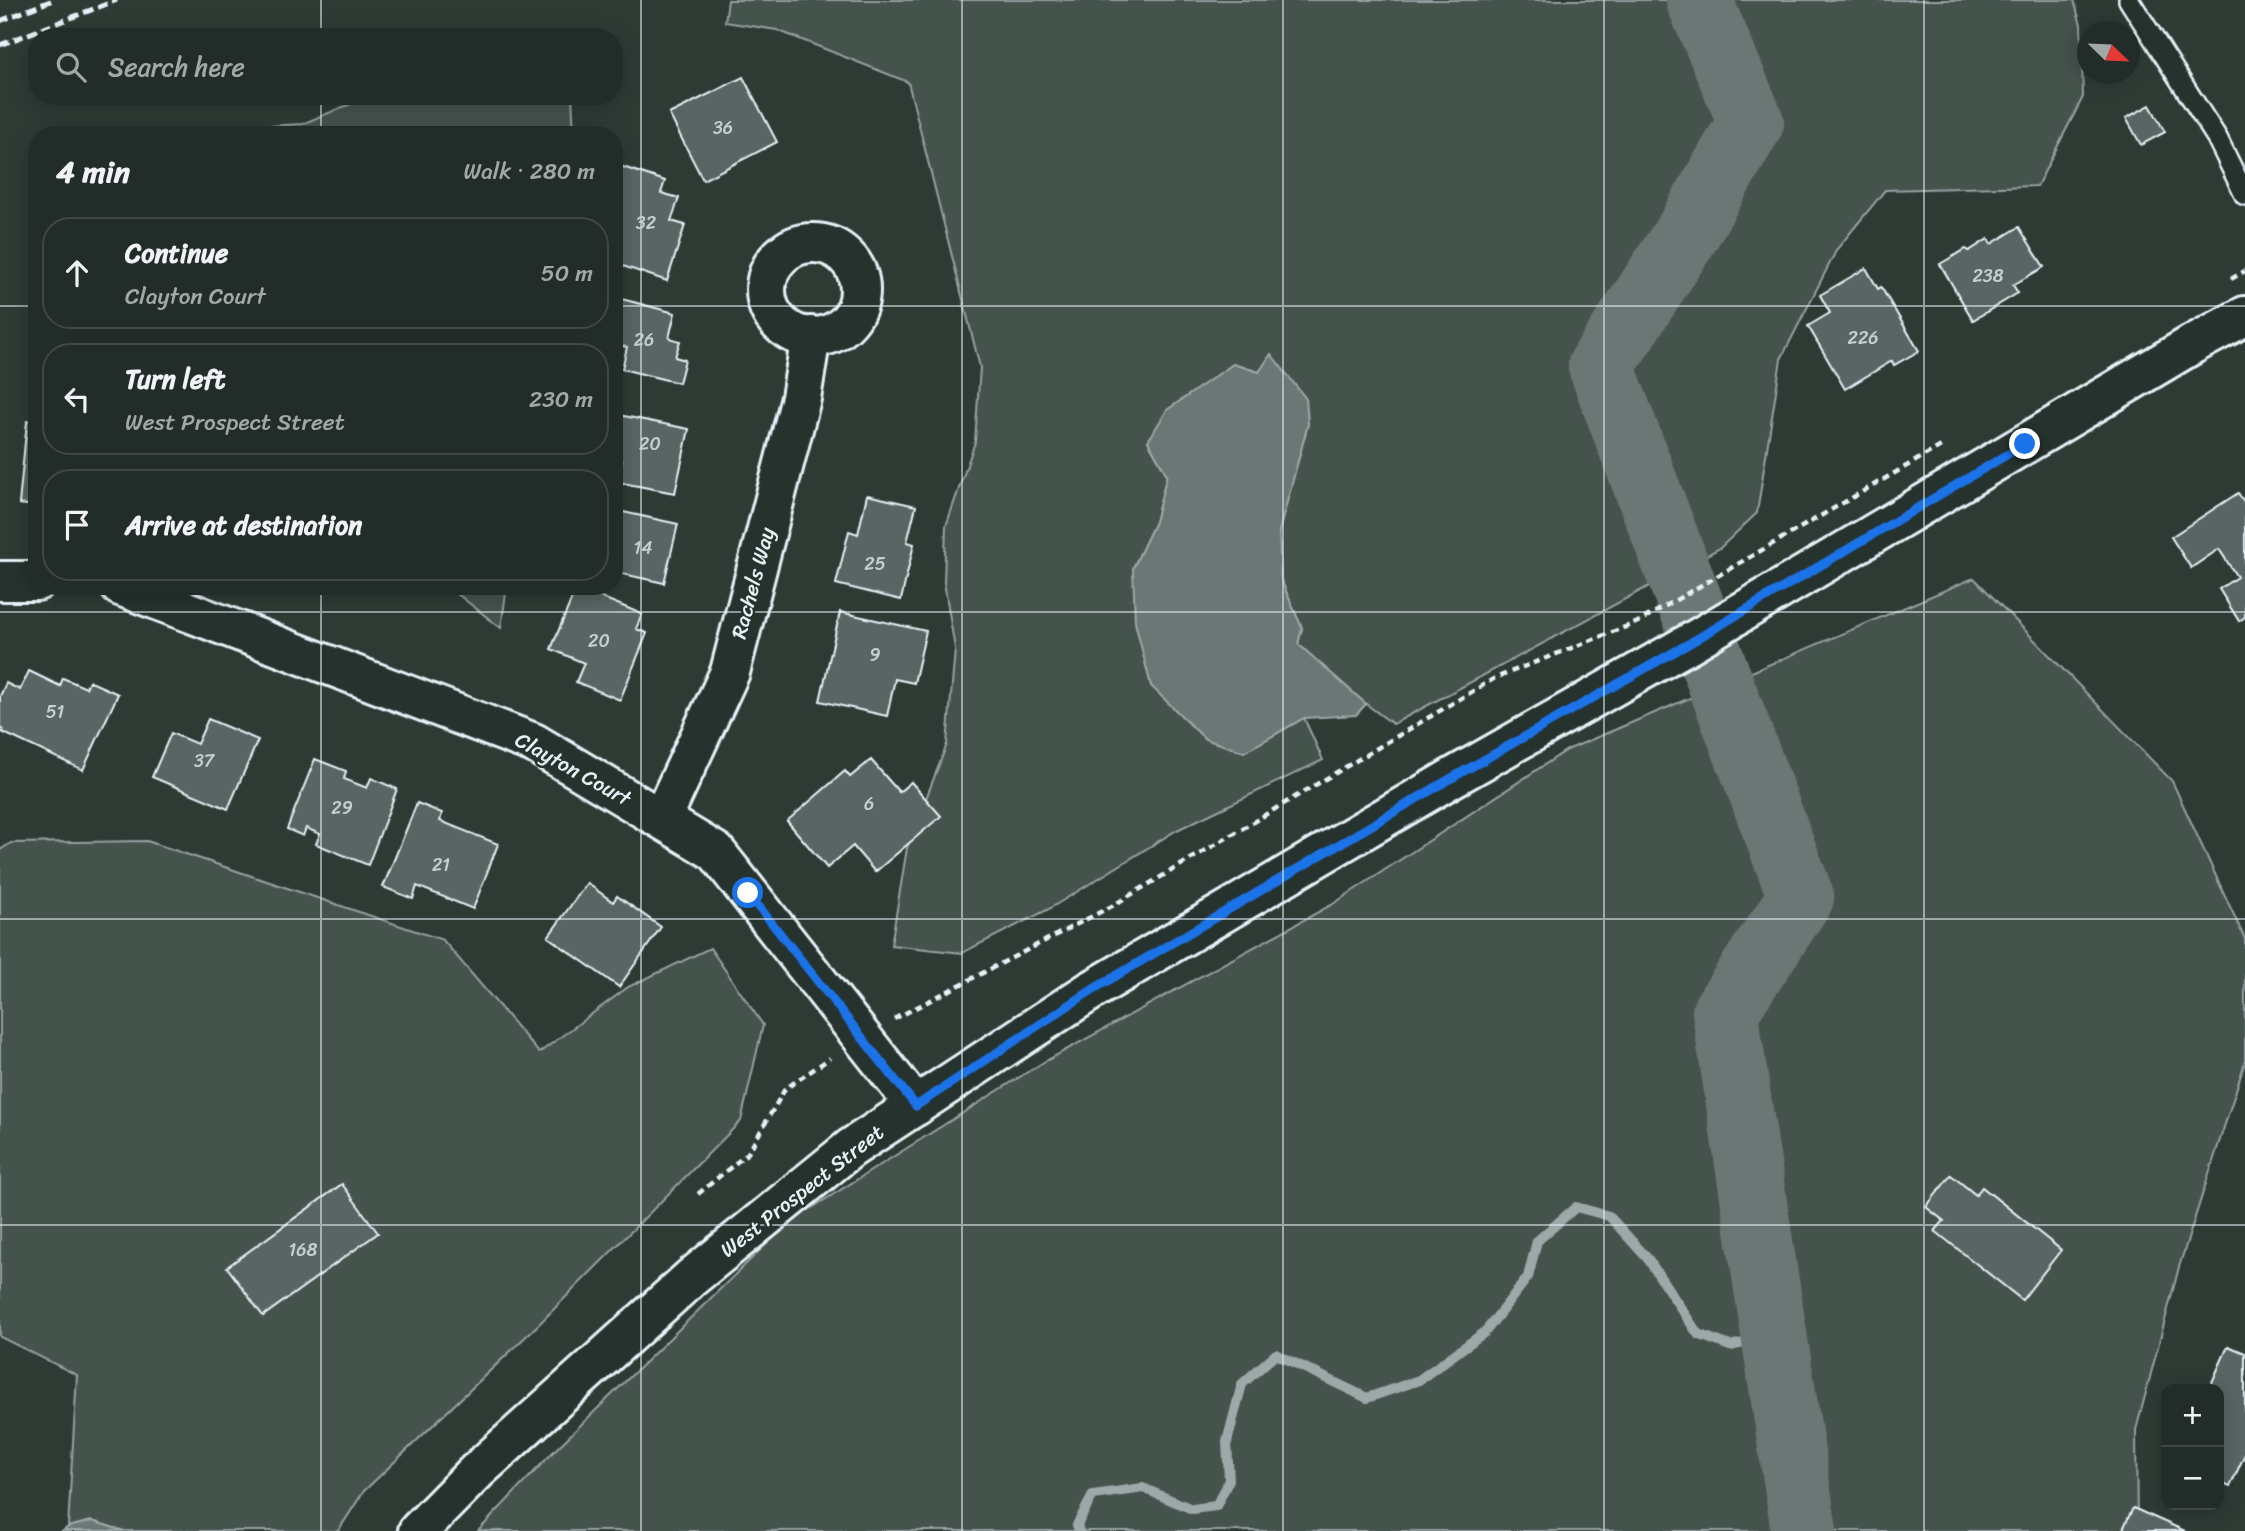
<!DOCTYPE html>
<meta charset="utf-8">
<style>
body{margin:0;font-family:Sriracha,sans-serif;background:#2e3834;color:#f1f3f6}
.controls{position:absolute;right:21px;bottom:21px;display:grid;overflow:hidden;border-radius:14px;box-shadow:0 4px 18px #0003}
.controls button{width:63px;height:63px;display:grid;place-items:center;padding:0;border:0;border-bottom:2px solid #3f4845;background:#222c28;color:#f1f3f6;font:35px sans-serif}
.compass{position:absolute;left:2077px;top:21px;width:63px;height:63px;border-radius:50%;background:#222c28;box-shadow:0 4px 18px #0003;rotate:113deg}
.stop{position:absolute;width:21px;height:21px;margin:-16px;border:5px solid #1a73e8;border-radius:50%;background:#fff}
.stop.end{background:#1a73e8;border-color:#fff;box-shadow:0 2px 7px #0008}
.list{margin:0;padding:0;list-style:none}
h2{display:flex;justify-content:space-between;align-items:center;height:91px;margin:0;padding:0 28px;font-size:30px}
h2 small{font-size:23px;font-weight:400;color:#a2a7a8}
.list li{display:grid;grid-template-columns:46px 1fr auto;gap:21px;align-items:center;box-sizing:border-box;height:112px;margin:0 14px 14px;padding:0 14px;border:2px solid #3f4845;border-radius:28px}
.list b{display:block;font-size:26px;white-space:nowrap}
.list p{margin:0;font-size:23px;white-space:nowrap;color:#a2a7a8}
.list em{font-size:23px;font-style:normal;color:#a2a7a8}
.icon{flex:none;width:38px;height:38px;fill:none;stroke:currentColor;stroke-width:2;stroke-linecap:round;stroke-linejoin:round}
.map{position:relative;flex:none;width:2245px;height:1531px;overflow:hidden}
.search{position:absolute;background:#222c28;box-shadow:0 4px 18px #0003;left:28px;top:28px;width:595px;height:77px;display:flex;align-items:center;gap:18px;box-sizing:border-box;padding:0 24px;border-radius:28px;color:#a2a7a8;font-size:26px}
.panel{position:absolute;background:#222c28;box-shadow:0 4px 18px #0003;left:28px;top:126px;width:595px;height:469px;border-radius:28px}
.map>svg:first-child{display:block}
.green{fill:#45524e;stroke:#96a2a3;stroke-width:2}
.water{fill:#6b7775;stroke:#9da8a9;stroke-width:2}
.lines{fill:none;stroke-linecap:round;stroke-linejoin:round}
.stream{stroke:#9da8a9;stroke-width:10}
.river{stroke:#6b7775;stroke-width:66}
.building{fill:#596563;stroke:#e8f1f8;stroke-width:2}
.lane-casing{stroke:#e8f1f8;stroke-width:24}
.street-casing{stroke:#e8f1f8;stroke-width:44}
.secondary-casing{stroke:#e8f1f8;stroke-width:44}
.path{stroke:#e8f1f8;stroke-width:4.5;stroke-dasharray:7 5;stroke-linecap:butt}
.lane{stroke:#26332d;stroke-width:19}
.street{stroke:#26332d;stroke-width:38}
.secondary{stroke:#26332d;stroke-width:38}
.rail{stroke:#e8f1f8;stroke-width:5;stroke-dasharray:10 5;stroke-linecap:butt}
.route{stroke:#1a73e8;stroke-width:9}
.grid{fill:none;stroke:#e8f1f8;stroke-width:2;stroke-opacity:0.55}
.labels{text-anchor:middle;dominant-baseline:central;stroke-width:5;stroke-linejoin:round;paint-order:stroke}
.number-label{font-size:18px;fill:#c4ced3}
.street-label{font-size:21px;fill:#e8f1f8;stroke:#26332d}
</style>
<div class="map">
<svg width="2245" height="1531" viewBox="0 0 2245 1531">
<rect width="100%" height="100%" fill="#2e3b35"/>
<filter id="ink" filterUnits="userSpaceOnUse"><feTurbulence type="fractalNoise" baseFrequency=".0143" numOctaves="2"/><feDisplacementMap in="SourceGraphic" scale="14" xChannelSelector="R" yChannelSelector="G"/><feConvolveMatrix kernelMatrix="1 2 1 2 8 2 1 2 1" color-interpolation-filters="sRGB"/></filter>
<g filter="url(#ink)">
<g class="green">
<path d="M728,0H2074L2081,25L2083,97L2037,186L1885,190L1837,249L1781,359L1757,513L1720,548L1393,724L1366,704L1298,644L1302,628L1281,580L1279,531L1308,424L1259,372L1233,364L1211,380L1148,441L1167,475L1155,522L1133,568L1244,752L1304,718L1323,760L1177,830L1049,909L962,953L891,945L907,848L947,744L955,649L944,582L946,526L975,442L980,367L908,82L777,30L725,22Z"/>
<path d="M370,96H572L574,135H173L177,131L302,124Z"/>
<path d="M1974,578L2172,781L2245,939V1062L2179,1267L2136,1430L2137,1531H478L556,1449L788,1223L1042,1063L1333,904L1567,750Z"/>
<path d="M447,586H507L501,628Z"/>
<path d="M147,841L443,940L539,1053L628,987L710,948L763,1025L741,1121L540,1323L364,1491L338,1531H124L92,1521L68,1527L77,1375L0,1337V850L11,843Z"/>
</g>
<g class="water">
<path d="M1271,354L1306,399L1308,424L1279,531L1281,580L1302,628L1298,644L1366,704L1356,715L1304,718L1244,752L1205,739L1151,686L1135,622L1133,568L1155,522L1167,475L1148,441L1167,410L1233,364L1259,372Z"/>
<path d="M92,1521L124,1531H63L68,1527Z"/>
</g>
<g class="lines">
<path class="stream" d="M1079,1531L1077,1525L1093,1495L1143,1488L1192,1509L1216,1506L1229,1480L1227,1442L1242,1384L1276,1354L1367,1398L1419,1380L1485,1332L1528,1277L1537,1241L1576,1207L1609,1216L1648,1259L1698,1334L1730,1346L1757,1340L1774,1332"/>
<path class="river" d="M1699,0L1751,122L1687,233L1601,366L1801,897L1725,1012L1804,1531"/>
</g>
<g class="building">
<path d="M743,77L777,142L703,180L669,114Z"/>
<path d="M2150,105L2165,132L2141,145L2126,118Z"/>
<path d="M614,164L665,181L661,193L679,198L671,221L685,225L667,281L614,263V220L618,209L614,208Z"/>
<path d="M2019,227L2044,267L2013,285L2018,293L1973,320L1940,264L1966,249L1969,251L1988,239L1991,244Z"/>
<path d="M1866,268L1878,289L1881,287L1919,351L1894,365L1892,361L1845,389L1808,326L1830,313L1820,295Z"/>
<path d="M614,297L675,313L669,338L680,341L675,357L685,360L679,383L622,369L627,347L614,344Z"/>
<path d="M614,414L689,429L675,493L617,482L622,461L614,459Z"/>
<path d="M27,421L37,422V506L19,504Z"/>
<path d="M2238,493L2245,503V617L2239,621L2219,589L2237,577L2219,549L2191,568L2171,537Z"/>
<path d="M867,495L916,506L907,542L914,544L901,600L836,584L849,531L858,534Z"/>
<path d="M614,510L678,524L664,583L614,572Z"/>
<path d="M598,596L642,614L636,629L647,633L620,700L576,682L584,663L551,649L572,598Z"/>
<path d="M840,612L926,631L914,683L895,679L887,716L820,701Z"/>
<path d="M29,671L60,686L63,678L86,688L89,681L118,694L83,770L2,732L3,730L0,728V696L6,683L20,690Z"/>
<path d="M208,719L258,740L228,809L152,777L171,733L197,744Z"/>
<path d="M315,759L346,771L344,779L367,788L371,778L397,789L368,865L316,844L320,834L306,828L303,836L287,829Z"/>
<path d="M871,760L899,792L911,782L941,816L875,872L853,846L827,868L787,821L845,771L850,777Z"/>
<path d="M417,803L442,813L440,821L498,844L473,909L417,886L413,899L383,887Z"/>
<path d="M587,883L613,902L617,896L661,927L619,987L548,937Z"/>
<path d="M1951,1175L1976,1195L1982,1187L2061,1250L2022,1300L1935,1231L1944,1221L1926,1207Z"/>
<path d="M342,1184L378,1233L263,1316L227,1267Z"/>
<path d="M2228,1346L2245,1353V1454L2230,1487L2219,1482V1389H2209Z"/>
<path d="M2133,1508L2185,1531H2122Z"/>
</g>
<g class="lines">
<g class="lane-casing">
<path id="lane" d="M2129,0L2217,138L2245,195"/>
</g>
<g class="street-casing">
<g id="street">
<circle cx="813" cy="290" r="47"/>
<path d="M0,581H37"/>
<path d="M120,586L534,743L716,852L916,1106"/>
<path d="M662,818L730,672L801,398L811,336"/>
</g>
</g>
<g class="secondary-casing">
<path id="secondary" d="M418,1531L477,1471L691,1278L851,1148L1092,990L1450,779L1690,643L2193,344L2245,316"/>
</g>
<g class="path">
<path d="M2231,279L2245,271"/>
<path d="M894,1019L1112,906L1495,678L1638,622L1941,446"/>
<path d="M698,1194L748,1153L785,1089L830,1058"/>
</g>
<use href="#lane" class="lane"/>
<use href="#street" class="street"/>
<use href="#secondary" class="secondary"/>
<g class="rail">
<path d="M0,21L53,0"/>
<path d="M0,45L117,0"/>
</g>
</g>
</g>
<g class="lines" filter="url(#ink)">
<path class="route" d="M748,893L916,1106L1092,990L1450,779L1690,643L2025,444"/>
</g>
<path class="grid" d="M321,0V37M641,0V1531M962,0V1531M1283,0V1531M1604,0V1531M1924,0V1531M321,96V135M0,306H37M614,306H2245M321,586V1531M0,612H2245M0,919H2245M0,1225H2245"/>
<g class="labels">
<g class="number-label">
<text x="723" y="128">36</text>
<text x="646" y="223">32</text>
<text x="1988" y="276">238</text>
<text x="1863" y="338">226</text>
<text x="644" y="340">26</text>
<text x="650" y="444">20</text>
<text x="643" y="548">14</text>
<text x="875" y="564">25</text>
<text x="599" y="641">20</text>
<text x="875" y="655">9</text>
<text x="55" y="712">51</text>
<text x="204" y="761">37</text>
<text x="869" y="804">6</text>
<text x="342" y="808">29</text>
<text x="441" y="865">21</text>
<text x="303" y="1250">168</text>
</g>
<g class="street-label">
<text transform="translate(753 583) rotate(-75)">Rachels Way</text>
<text transform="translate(573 769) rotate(29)">Clayton Court</text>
<text transform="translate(802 1191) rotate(-38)">West Prospect Street</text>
</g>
</g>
</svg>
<div class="controls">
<button>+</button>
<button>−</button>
</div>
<svg class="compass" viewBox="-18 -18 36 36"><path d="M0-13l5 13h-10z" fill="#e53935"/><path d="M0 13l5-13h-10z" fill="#a2a7a8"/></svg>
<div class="stop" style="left:748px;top:893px"></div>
<div class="stop end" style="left:2025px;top:444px"></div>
<div class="search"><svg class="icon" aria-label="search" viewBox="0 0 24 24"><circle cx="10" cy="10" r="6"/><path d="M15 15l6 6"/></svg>Search here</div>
<section class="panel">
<h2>4 min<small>Walk · 280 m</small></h2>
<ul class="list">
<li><svg class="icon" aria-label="ahead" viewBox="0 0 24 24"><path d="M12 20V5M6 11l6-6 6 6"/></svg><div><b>Continue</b><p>Clayton Court</p></div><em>50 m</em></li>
<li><svg class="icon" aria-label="left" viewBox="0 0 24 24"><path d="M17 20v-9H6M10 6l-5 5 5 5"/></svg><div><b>Turn left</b><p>West Prospect Street</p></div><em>230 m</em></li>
<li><svg class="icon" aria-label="arrive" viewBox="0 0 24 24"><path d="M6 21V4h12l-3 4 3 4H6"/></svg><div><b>Arrive at destination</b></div></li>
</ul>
</section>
</div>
